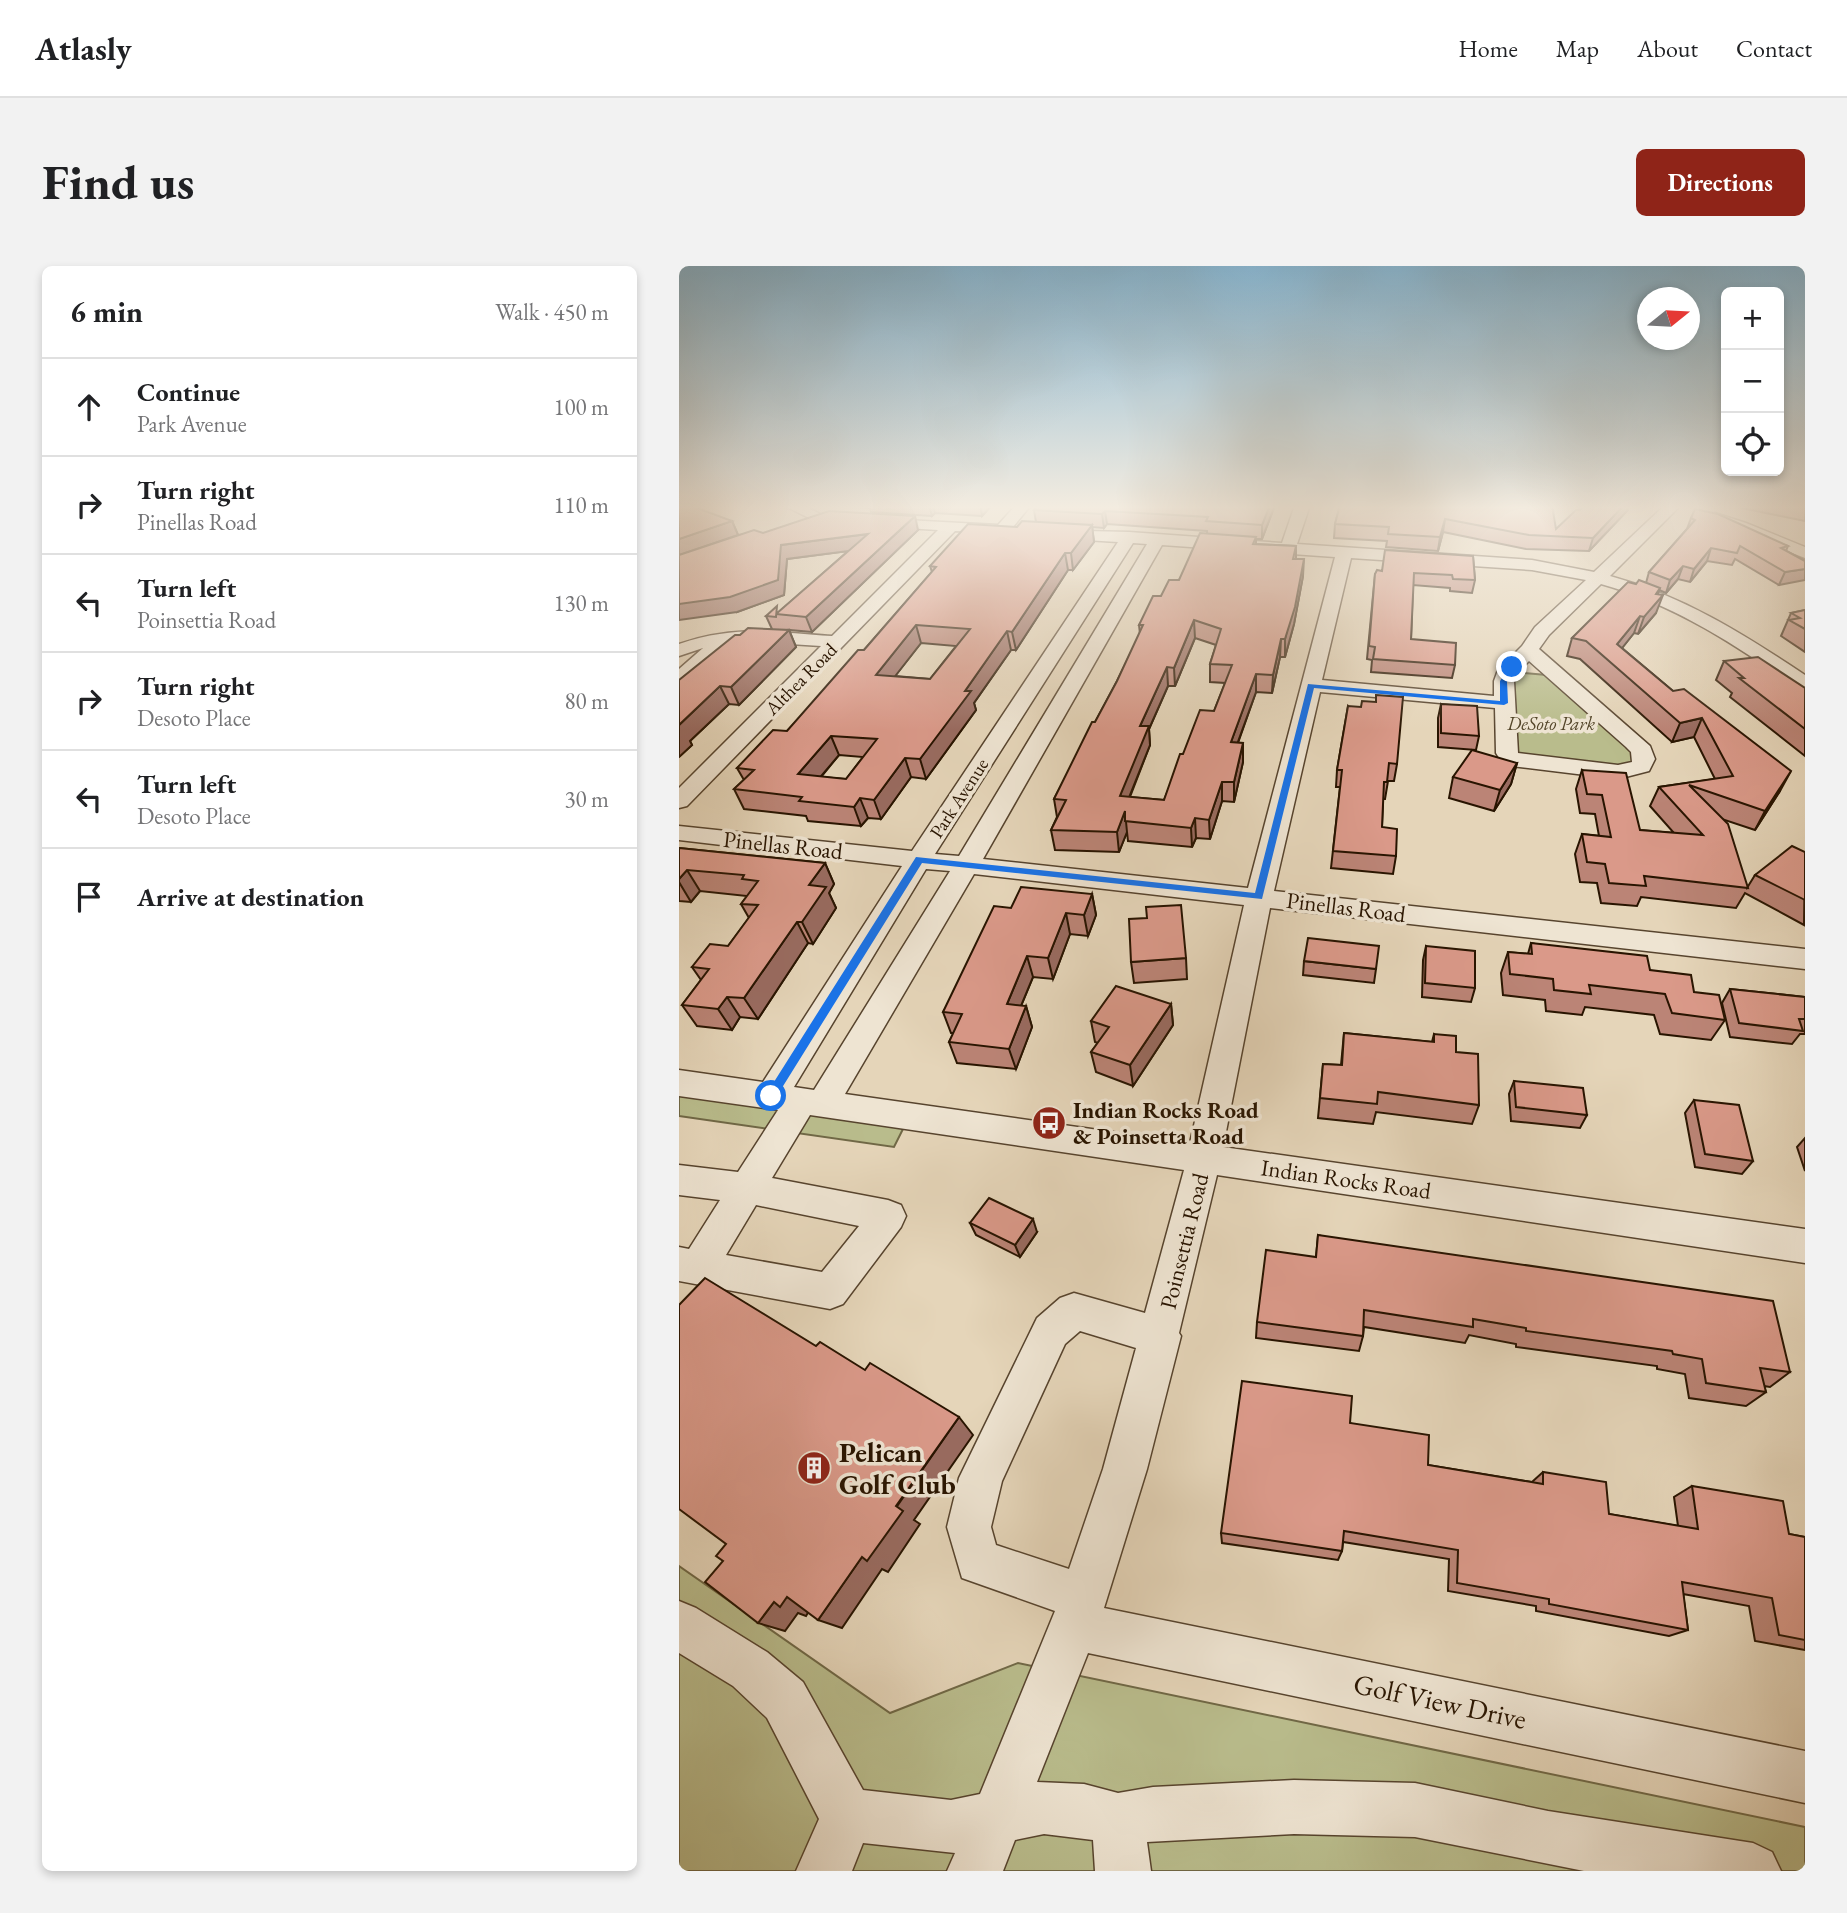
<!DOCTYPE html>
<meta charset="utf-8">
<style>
body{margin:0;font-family:"EB Garamond",serif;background:#f2f2f2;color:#202124}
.controls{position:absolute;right:21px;top:21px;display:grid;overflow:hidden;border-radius:10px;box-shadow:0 4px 10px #0003}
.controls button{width:63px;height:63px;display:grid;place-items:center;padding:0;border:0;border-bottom:2px solid #e0e0e0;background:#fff;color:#202124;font:35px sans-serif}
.compass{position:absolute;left:958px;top:21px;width:63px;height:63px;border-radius:50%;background:#fff;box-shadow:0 4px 10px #0003;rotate:72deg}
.stop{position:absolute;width:21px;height:21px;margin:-16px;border:5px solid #1a73e8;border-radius:50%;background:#fff}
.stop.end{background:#1a73e8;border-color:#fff;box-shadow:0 2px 7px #0008}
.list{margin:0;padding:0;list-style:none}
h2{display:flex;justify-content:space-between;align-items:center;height:91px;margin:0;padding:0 28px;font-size:30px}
h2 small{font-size:23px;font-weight:400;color:#757577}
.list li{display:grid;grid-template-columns:46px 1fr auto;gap:21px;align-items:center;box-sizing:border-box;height:98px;padding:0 28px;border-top:2px solid #e0e0e0}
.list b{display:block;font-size:26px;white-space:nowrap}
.list p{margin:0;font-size:23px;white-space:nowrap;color:#757577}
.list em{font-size:23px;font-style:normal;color:#757577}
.icon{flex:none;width:38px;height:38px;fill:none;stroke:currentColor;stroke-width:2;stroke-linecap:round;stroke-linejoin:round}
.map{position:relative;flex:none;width:1126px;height:1605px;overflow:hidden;border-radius:10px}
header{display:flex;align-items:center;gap:42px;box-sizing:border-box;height:98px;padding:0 35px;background:#fff;border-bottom:2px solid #e0e0e0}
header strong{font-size:33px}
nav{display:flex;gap:38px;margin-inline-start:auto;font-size:24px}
.intro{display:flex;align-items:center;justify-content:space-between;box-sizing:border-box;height:168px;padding:0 42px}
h1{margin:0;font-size:49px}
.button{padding:18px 32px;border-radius:10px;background:#8f2418;color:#fff;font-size:24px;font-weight:700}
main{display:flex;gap:42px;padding:0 42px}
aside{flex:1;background:#fff;border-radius:10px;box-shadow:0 4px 10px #0003}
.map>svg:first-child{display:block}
.green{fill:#b9bc8c;stroke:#706846;stroke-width:2}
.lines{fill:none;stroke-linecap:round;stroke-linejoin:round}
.minor-casing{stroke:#57442e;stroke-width:3}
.minor{fill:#eee4d2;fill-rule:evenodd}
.wall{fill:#bb8476;stroke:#281400;stroke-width:2;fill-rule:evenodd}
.shaded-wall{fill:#996b60;stroke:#281400;stroke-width:2}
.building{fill:#da9989;stroke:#281400;stroke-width:2;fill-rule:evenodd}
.route{fill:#1a73e8}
.labels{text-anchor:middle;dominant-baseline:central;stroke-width:7;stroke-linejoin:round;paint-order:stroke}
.far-street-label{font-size:19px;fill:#281400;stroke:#eee4d2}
.far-park-label{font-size:19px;font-style:italic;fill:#54462a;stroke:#eee4d2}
.street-label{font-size:23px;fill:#281400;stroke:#eee4d2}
.poi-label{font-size:23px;font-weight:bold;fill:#281400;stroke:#eee4d2;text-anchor:start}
.near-poi-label{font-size:28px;font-weight:bold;fill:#281400;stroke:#eee4d2;text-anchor:start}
.near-street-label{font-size:28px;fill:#281400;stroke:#eee4d2}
</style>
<header>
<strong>Atlasly</strong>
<nav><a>Home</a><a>Map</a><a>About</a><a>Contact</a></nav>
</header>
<div class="intro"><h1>Find us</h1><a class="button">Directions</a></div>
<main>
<aside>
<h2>6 min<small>Walk · 450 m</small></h2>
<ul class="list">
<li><svg class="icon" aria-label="ahead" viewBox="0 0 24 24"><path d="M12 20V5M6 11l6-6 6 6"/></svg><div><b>Continue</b><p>Park Avenue</p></div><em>100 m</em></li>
<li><svg class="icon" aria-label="right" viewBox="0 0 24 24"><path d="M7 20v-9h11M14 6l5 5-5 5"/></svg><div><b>Turn right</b><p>Pinellas Road</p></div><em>110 m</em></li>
<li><svg class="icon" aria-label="left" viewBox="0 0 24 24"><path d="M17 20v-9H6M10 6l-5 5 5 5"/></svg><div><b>Turn left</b><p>Poinsettia Road</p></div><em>130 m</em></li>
<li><svg class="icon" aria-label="right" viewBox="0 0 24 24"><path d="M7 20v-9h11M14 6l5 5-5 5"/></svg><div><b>Turn right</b><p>Desoto Place</p></div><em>80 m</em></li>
<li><svg class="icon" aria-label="left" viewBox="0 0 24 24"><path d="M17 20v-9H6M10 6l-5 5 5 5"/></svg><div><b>Turn left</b><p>Desoto Place</p></div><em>30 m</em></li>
<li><svg class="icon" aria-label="arrive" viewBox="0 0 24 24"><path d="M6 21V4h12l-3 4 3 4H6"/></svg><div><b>Arrive at destination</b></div></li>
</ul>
</aside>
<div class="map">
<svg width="1126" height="1605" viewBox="0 0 1126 1605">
<rect width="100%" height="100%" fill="#e5d5b9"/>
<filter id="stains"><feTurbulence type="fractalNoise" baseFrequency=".00286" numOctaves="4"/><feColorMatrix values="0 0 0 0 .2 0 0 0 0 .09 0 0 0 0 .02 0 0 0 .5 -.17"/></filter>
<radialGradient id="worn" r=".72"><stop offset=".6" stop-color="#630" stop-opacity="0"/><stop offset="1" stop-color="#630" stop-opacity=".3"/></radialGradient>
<g class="green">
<path d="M845,407L868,409L956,485L958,495L945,502L840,489L836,484L831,418L835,411Z"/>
<path d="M0,829L225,861L215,881L0,850Z"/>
<path d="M0,1300L211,1447L339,1397L1126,1561V1605H0Z"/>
</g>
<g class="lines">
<g class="minor-casing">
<g id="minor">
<path d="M104,239H124L145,250L142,253H132Z"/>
<path d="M337,239H352L334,261L337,264L335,267L276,265L8,540L0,542V522L142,380L63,375L53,376L7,417L0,419V403L24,382L0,390V378C57,359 95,366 153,370L259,264L195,260L187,255L190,252L319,259Z"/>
<path d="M616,239H631L618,278L853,294L915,306L986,239H1002L931,310C1004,330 1063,367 1126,409V424L1119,422C1056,379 997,339 922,318L870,369L860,383L971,480L976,493L970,505L939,513L832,500L824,498L817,487L816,442L641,426L595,625L1126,683V703L591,642L544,881L1126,963V997L538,909L500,1067L502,1070L468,1203L425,1342L1126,1485V1537L409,1387L358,1516L405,1518L439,1527L474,1521L615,1514L736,1517L869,1545L1074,1577L1093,1586L1102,1605H905L736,1571L615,1568L468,1576L472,1605H416L414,1574L365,1568L336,1574L324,1605H268L276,1587L184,1577L173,1605H117L140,1553L88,1452L54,1420L0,1387V1335L17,1342L88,1386L124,1416L184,1524L272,1534L301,1528L376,1345L283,1312L268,1261L280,1212L358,1052L381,1032L395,1027L466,1047L505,904L131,849L93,912L209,934L222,939L227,950L222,961L164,1038L151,1043L0,1015V981L10,983L41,934L0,929V899L59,906L99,844L0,830V804L84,816L223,600L0,574V560L233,585L439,276L373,272L367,270L365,267L367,264L450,266L603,277ZM454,277L468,278L280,590L256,588ZM483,279L656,291L569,622L304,593ZM672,292L853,304L907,314L856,361L843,380L819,404L815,415V430L643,414ZM850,395L947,481L952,486L953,496L939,499L839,487L835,415L836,409ZM247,603L271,605L135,824L115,821ZM295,608L565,639L511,877L166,828ZM77,939L180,960L143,1006L47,989ZM401,1065L457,1082L424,1203L390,1303L317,1279L312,1261L323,1215L386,1078Z"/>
<path d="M1036,247L1067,257L1126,281V292L1031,255L1028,252L1031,249Z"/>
</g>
</g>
<use href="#minor" class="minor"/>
</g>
<g class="wall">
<path d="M166,239H313L303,250L256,247L253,250L192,246L191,242L171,241Z"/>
<path d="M596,239L583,273H577V278L617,280V293L624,310L615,358L606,391H601L593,427L577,426L559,477L564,496L555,536L543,535L531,573L517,572L513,581L449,575L448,566L440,586L376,584L372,564L378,551L375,533L438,415L461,368L460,359L482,330L500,314L528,268V265L428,258L425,262L413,261L415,276L394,304H389L337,384H332L295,437L297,444L247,513L232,511L202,553L189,552L182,560L129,555L127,550L65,543L55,523L65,514L58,502L108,465L185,384L253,306L251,300L338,261L357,256L355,244ZM516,372L537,379L531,398V416L546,417L535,445L504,488L485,534L451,531L471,479L470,463L489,420H496ZM242,377L277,380L251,413L216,410ZM160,489L184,491L167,513L142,511Z"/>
<path d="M661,239L877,263L901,244L948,245L910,285L847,283L764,266L759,285L707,281L708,275L655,272L656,258Z"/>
<path d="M1053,239H1126V255L1053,240Z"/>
<path d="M1012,252L1109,280L1107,285L1126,295L1100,319L1056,293L1053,299L1028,295L1011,316L999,313L987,327L980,324L979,328L977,347L959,368L955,367L943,382L994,425L1101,525L1076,564L1043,553L1068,622L1076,609L1126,586L1125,659L1066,627L1057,642L962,631L958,640L922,637L918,617L901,616L896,588L903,568L920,570L916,548L901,547L897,523L903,504L961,564L995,567L971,540L980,521L1036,513L1015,471L993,476L901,393L888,390L893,372L957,318L967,317L970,306L1008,263Z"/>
<path d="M53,255L59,269L84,267L239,264L133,366L110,364L117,381L60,439L50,438L11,475L13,479L0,491L61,369L93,363L87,350L100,346L169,285L108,293L105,329L58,346Z"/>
<path d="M794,290L796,314L793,327L771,325V322L734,319L732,373L776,399L773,412L692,406L693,394L688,393L696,308L703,305Z"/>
<path d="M1126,344V386L1102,370L1112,347Z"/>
<path d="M1045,395L1126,422V490L1051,431L1053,427L1037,414Z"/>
<path d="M762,438L800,470L797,484L759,481V452Z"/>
<path d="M669,440L718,498L715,515H709L706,533H704L703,561L717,590L714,608L652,602L661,521H657L658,504Z"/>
<path d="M838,497L832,518L815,545L770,532L774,511Z"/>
<path d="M0,582L146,597L155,618L150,627L157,642L134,678L129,677L79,753L61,751L53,764L18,760L3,739L22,714L13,701L49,680L70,652L62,638L68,630L21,625L12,636L0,635Z"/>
<path d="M413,628L417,649L409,670L391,668L374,713L354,711L342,740H347L353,761L337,803L278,797L270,776L275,767H272L264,746L332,642Z"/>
<path d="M852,677L971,704L1015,726L1046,754L1032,774L981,768L975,749L906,741L903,749L867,745L866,734L824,729L822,707L829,686L849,688Z"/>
<path d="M747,680L796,722L792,736L743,731L744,694Z"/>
<path d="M507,692L508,713L455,717L452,696Z"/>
<path d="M625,695L697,703L695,717L624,709Z"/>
<path d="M1051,723L1126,731V768H1121L1113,778L1051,771L1043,737Z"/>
<path d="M492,738L494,759L454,820L417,806L412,786L419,777L416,776L412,755Z"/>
<path d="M665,767L753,776L755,768L777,786L800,839L793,858L697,846L694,858L639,852L644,798L662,799Z"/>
<path d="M835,815L908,849L901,862L832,855L830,828Z"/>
<path d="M1015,834L1074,895L1063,908L1016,901L1006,847Z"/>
<path d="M1126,872V905L1118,881Z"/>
<path d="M291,957L358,966L341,991L297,969Z"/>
<path d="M639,969L1111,1106L1091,1121L1085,1120L1087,1126L1067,1140L1010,1132L1006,1108L978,1103V1100L837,1081V1078L790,1069L786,1077L685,1061L684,1070L680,1085L577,1072L578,1056L637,991Z"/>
<path d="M671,1157L749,1199L853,1216L864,1206L930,1248L999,1260L995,1231L1013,1220L1110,1268L1126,1271V1384L1076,1375L1070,1340L1004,1328L1009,1364L990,1370L857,1345V1340L769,1325L770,1293L664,1276L663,1285L659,1294L543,1277L542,1267Z"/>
</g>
<g class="shaded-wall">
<path d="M250,239H254L256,247L253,250Z"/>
<path d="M301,239H313L303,250Z"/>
<path d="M591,239H596L583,273V259Z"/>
<path d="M945,239H950L948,245L910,285L914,272Z"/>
<path d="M426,245L428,258L425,262L423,248Z"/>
<path d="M236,250L239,264L133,366L127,351Z"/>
<path d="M766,253L764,266L759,285L761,271Z"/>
<path d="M53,255L59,269L0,289V273Z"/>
<path d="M413,259L415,276L394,304L392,287Z"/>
<path d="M189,268L193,282L108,293L105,329L58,346L0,354V338L102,279Z"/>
<path d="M1032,282L1028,295L1011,316L1015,303Z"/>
<path d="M386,287L389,304L337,384L333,366Z"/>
<path d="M625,293L624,310L615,358L606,391V373Z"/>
<path d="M1004,300L999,313L987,327L991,314Z"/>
<path d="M1126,303V314L1100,319L1106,306Z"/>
<path d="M981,322L974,340L984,329L977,347L959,368L965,351Z"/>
<path d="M961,350L955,367L932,396L938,378Z"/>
<path d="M515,354L516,372L496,420L495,402Z"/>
<path d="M237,359L242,377L203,427L197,409Z"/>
<path d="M110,364L117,381L60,439L52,421Z"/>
<path d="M328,365L332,384L295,437L297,444L247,513L241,493L286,425Z"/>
<path d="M602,373L601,391L593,427L594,409Z"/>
<path d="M488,401L489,420L470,463L471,479L443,549L441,530L461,460Z"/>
<path d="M577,408V426L552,495V476Z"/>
<path d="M41,420L50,438L11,475L13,479L0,491V459Z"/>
<path d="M1023,452L1015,471L993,476L1001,457Z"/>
<path d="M152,470L160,489L127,528L119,508Z"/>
<path d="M564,477V496L555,536V516Z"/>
<path d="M226,492L232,511L202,553L195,534Z"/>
<path d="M838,497L832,518L815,545L821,524Z"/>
<path d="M1112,505L1101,525L1076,564L1086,545Z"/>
<path d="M543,516V535L531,573L530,554Z"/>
<path d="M181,532L189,552L182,560L175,541Z"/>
<path d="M446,545L448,566L440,586L438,566Z"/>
<path d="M516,552L517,572L513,581L512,562Z"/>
<path d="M146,597L155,618L150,627L157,642L134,678L123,656L130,619Z"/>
<path d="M8,604L21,625L12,636L0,616V613Z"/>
<path d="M413,628L417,649L409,670L405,649Z"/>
<path d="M387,647L391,668L374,713L369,692Z"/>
<path d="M118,656L129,677L79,753L65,732Z"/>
<path d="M348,690L354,711L334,759L328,738Z"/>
<path d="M48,731L61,751L53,764L39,743Z"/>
<path d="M492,738L494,759L454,820L451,799Z"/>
<path d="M347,740L353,761L337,803L330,783Z"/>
<path d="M354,953L358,966L341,991L336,979Z"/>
<path d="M280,1151L294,1169L235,1254L241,1258L209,1306L203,1303L163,1362L139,1354Z"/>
<path d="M108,1331L133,1340L127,1350L119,1347L106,1365L79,1357L95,1336Z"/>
</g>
<g class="building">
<path d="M0,239H10L53,255L0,273Z"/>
<path d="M359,239H591L583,259L527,255L529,251L426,245L423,248L355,244Z"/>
<path d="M661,239H873L877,263L897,244H901L905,239H945L914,272L850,269L766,253L761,271L709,268L710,261L656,258Z"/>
<path d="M1016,243L1039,248L1109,280L1102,282L1126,295V303L1106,306L1061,280L1058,287L1032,282L1015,303L1004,300L991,314L970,306L1016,254L1012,252Z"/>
<path d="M150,245L236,250L127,351L97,348L189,268L102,279L99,314L51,331L0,338V289L75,264L84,267Z"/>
<path d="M343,255L413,259L392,287H386L333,366L328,365L286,425H292L241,493L226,492L195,534L181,532L175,541L120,535L123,531L55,523L75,504L58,502L94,464L108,465L179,384H185L257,301L251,300L289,258L338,261ZM237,359L291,363L251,413L197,409ZM152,470L198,473L167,513L119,508Z"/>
<path d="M521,267L577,271L574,278L617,280L614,293H625L616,341L606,373H602L594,409L577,408L552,476L564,477L555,516H543L530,554L516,552L512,562L446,555V545L438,566L372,564L387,534L375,533L413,456H416L438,415L464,359H460L474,330H482L490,314H500ZM515,354L542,363L531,398L553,399L535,445L521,444L504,488H501L485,534L441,530L470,460H461L488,401L495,402Z"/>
<path d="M706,284L794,290L796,314L774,313L773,309L735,307L732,373L777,377L776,399L694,393L696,381L690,380L696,308L698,304L703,305Z"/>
<path d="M960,314L981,322L977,328L984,329L965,351L961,350L938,378L994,425L1005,423L1112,505L1086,545L1010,519L1049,558L1069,622L965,610L967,620L930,617L926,598L908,596L903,568L932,571L923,529L908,528L903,504L947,507L961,564L1024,569L980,521L1054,510L1023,452L1001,457L907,375L893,372L949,316L957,318Z"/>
<path d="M98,340L97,351L87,350Z"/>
<path d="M1126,344V363L1110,354L1121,352L1112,347Z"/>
<path d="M69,362L110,364L52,421L41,420L0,459V414L56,369H61Z"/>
<path d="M1079,391L1126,422V463L1060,412H1065L1045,395Z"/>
<path d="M697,429L724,431L718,498L710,497L708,516H705L703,561L718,563L717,590L654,585L663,504H658L669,440L682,441L683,435L697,436Z"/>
<path d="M762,438L798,440L800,470L762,467Z"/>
<path d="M793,484L838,497L821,524L774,511Z"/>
<path d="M1113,580L1126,586V634L1076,609Z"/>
<path d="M0,582L146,597L130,619L147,621L123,656H118L65,732L48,731L39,743L3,739L30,703L13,701L31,678L49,680L79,639L62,638L79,615L63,613L65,609L8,604L0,613Z"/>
<path d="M342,621L413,628L405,649L387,647L369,692L348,690L328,738L347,740L330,783L270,776L283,748L264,746L315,640L332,642Z"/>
<path d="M502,639L507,692L452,696L450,653L468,652L467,641Z"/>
<path d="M629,672L700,680L697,703L625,695Z"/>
<path d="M852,677L968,690L971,704L1012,709L1015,726L1040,729L1046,754L993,747L986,728L910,719L912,728L875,724L874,713L831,708L829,686L853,688Z"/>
<path d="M747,680L796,685V722L746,717Z"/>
<path d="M437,720L492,738L451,799L412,786L430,761L412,755Z"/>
<path d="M1051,723L1126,731V753H1120L1124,765L1060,757Z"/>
<path d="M665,767L755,776V768L777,770V786L799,788L800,839L699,826L698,838L641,832L644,798L663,799Z"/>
<path d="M835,815L904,822L908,849L837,841Z"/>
<path d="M1015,834L1060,839L1074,895L1026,888Z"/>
<path d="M310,932L354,953L336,979L291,957Z"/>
<path d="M639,969L1094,1035L1111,1106L1081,1102L1087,1126L1027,1117L1023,1093L994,1088L993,1085L847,1065V1062L794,1053V1061L685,1044L684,1070L578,1056L587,984L637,991Z"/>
<path d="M26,1012L137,1080L141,1076L186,1104L191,1097L280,1151L217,1240L224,1245L188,1295L183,1291L139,1354L108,1331L101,1341L95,1336L79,1357L26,1316L44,1295L37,1290L47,1278L0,1243V1039Z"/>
<path d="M563,1115L673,1130L671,1157L750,1169L749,1199L864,1218V1206L927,1216L930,1248L1019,1263L1013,1220L1104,1235L1110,1268L1126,1271V1374L1100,1369L1093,1332L1003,1316L1009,1364L870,1338V1333L778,1317L779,1284L665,1265L663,1285L542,1267Z"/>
</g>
<linearGradient id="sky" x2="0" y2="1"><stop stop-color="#87b6d2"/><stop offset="0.52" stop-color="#f3ece0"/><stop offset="1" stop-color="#f3ece0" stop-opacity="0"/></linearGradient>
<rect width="1126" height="464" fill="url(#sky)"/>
<path class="route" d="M833,398L837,401L828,415L829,437L825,439L635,422L583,633L243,597L96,833H88V827L237,591L576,627L629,418L821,435V415Z"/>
<defs>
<g id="bus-disc" transform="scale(1.75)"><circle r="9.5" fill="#8f2418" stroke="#eee4d2"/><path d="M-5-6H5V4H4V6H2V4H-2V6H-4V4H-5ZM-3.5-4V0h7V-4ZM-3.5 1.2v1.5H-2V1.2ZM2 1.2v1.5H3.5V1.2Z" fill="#fff"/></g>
<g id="building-disc" transform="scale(1.75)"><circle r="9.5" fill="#8f2418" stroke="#eee4d2"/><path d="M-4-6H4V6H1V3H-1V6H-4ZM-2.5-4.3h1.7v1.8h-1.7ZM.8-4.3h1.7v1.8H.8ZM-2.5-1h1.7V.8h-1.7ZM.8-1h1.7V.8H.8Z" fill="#fff"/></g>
</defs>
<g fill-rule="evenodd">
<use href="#bus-disc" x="370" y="857"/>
<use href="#building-disc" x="135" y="1202"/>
</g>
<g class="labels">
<g class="far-street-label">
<text transform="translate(122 413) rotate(-45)">Althea Road</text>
<text transform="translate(280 532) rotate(-57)">Park Avenue</text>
</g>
<g class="far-park-label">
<text x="872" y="457">DeSoto Park</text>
</g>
<g class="street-label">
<text transform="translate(104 579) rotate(6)">Pinellas Road</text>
<text transform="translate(667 641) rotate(7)">Pinellas Road</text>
<text transform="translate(667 913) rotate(8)">Indian Rocks Road</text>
<text transform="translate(505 975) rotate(-76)">Poinsettia Road</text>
</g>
<g class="poi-label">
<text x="394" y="844">Indian Rocks Road<tspan x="394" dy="26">&amp; Poinsetta Road</tspan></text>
</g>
<g class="near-poi-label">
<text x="160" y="1186">Pelican<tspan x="160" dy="32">Golf Club</tspan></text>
</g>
<g class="near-street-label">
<text transform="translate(761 1435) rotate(12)">Golf View Drive</text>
</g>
</g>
<rect width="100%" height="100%" filter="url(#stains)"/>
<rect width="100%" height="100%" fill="url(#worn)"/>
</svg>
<div class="controls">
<button>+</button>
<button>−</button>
<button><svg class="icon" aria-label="locate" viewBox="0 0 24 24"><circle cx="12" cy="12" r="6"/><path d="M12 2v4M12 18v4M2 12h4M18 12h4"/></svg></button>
</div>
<svg class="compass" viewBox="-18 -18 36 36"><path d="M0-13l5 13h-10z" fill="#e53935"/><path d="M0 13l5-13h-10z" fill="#757577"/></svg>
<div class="stop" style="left:92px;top:830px"></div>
<div class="stop end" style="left:833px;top:401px"></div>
</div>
</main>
